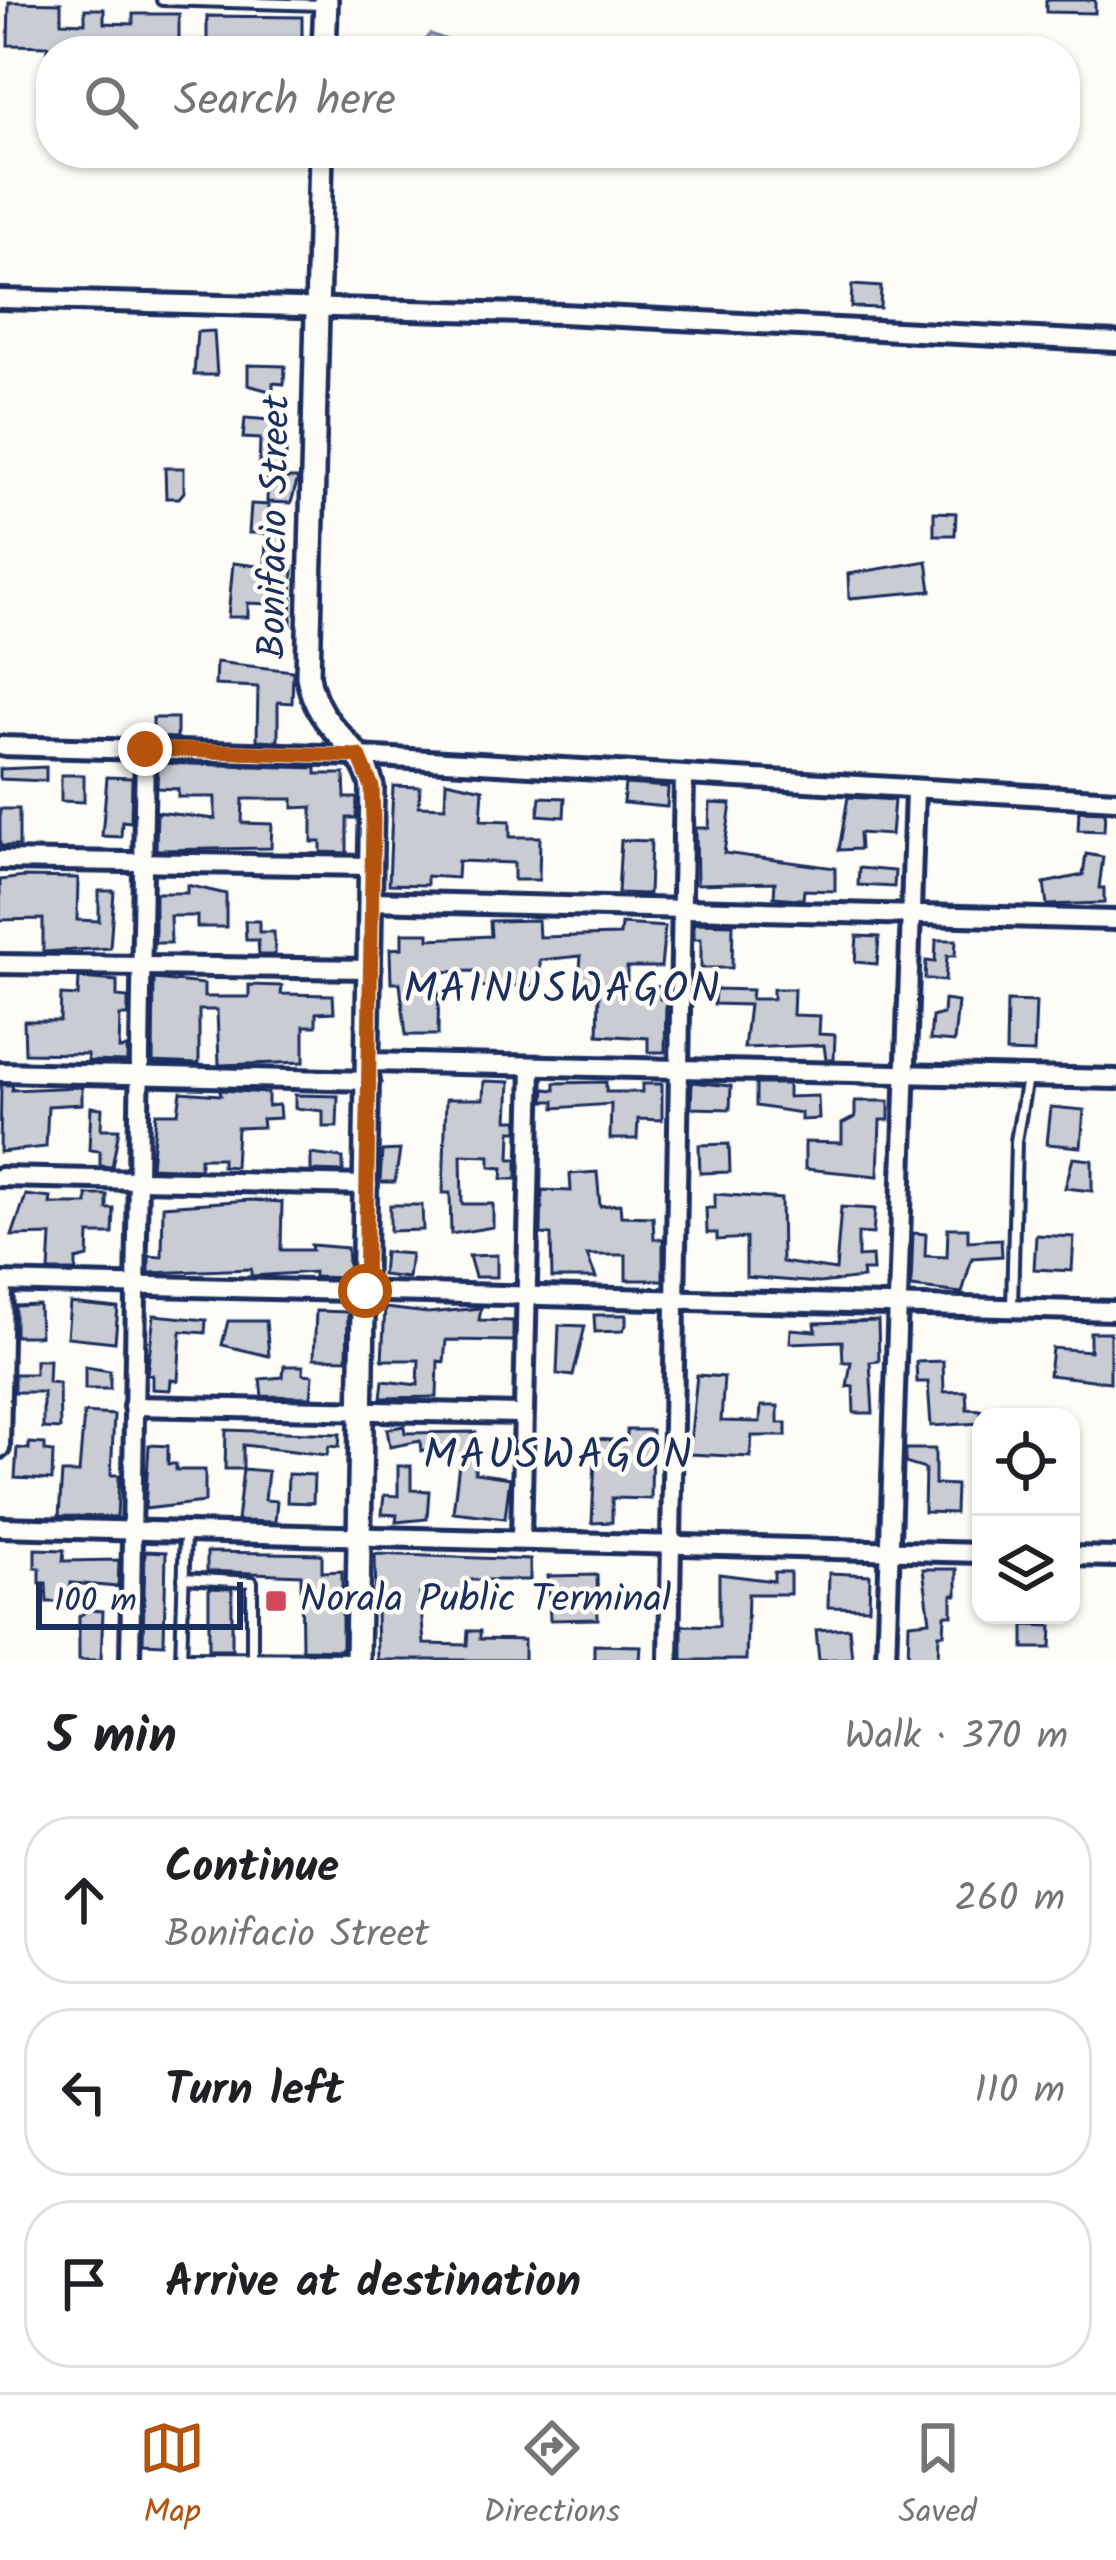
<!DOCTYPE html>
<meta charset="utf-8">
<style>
body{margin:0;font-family:Kalam,sans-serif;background:#f2f2f2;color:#202124}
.controls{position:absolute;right:36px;bottom:36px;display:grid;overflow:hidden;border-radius:24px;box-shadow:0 3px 9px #0004}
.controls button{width:108px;height:108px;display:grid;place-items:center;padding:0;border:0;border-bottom:3px solid #e0e0e0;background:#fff;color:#202124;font:60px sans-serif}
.scale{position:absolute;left:36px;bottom:30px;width:207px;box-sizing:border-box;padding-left:12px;border:6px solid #1b2f5e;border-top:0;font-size:33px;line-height:42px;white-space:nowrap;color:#1b2f5e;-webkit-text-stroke:9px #fdfcf7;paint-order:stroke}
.stop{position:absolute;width:36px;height:36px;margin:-27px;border:9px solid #b45309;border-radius:50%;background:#fff}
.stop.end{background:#b45309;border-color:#fff;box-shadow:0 3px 12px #0008}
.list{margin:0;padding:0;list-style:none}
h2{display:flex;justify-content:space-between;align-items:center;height:156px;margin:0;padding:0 48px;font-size:51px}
h2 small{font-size:39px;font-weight:400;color:#757577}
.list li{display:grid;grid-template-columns:78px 1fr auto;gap:36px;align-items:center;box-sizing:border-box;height:168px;margin:0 24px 24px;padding:0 24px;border:3px solid #e0e0e0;border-radius:48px}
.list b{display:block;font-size:45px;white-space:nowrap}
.list p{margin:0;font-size:39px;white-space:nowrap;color:#757577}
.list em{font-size:39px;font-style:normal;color:#757577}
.icon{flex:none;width:66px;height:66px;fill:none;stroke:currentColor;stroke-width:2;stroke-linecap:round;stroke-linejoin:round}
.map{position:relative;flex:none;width:1116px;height:1660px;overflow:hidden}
.search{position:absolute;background:#fff;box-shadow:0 3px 9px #0004;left:36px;right:36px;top:36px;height:132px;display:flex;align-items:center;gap:30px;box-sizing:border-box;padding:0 42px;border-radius:48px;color:#757577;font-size:45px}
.sheet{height:732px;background:#fff}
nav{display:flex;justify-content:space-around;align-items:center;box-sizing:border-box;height:168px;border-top:3px solid #e0e0e0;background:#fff;font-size:33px;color:#757577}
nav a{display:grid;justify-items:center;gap:6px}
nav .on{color:#b45309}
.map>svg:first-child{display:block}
.water{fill:#b3b8c5;stroke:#76819c;stroke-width:3}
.building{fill:#c9ccd3;stroke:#1b2f5e;stroke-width:3}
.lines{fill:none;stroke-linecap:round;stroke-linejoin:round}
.service-casing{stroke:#1b2f5e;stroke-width:16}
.minor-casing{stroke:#1b2f5e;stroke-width:26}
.tertiary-casing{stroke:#1b2f5e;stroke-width:30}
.service{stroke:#fdfcf7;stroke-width:8}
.minor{stroke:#fdfcf7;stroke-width:16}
.tertiary{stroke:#fdfcf7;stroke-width:21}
.route{stroke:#b45309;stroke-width:15}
.poi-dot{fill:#d1495b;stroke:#fdfcf7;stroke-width:4.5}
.labels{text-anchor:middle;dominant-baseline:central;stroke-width:9;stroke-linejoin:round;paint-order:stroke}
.street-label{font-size:39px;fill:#1b2f5e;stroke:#fdfcf7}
.poi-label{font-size:39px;fill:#1b2f5e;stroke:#fdfcf7;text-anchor:start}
.neighbourhood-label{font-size:42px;letter-spacing:3px;fill:#1b2f5e;stroke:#fdfcf7}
</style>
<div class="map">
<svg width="1116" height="1660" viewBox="0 0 1116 1660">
<rect width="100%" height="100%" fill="#fdfcf7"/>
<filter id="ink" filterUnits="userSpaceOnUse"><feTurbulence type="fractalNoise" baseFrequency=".00833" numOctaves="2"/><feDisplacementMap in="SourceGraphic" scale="24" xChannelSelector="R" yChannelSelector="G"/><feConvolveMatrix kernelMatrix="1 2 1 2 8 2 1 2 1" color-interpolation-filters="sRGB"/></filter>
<g filter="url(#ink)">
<path class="water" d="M430,34L456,43H511L518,51H418Z"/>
<g class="building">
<path d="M1046,0H1095V13L1046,12Z"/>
<path d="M9,2L61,3V22L85,23V9H104V23L133,24V14H179V51H47L48,46L8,45Z"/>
<path d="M207,16L302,17V51H207Z"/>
<path d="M852,285L881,287L880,308L851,307Z"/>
<path d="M214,331L217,375H194L197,332Z"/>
<path d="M248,365L285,366L284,384L273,383V392L248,385Z"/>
<path d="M245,418L272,420L270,441H286V478H298L291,503L267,502L268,466H259L260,439L243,438Z"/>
<path d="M165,468H184V492L179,498H166Z"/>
<path d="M251,504L269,505L268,533H249Z"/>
<path d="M934,512L956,513L955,535H934Z"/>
<path d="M266,537H285V569H293L291,624H269V604L248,603V617H228L233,563L265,567Z"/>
<path d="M927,561L931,591L849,598L848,574Z"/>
<path d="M216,662L293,671L292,703L278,702V741L257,740L258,687L215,685Z"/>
<path d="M153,718H177V738L153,737Z"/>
<path d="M158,763L316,768V774H344L345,798H357L356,818H347V853L321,852V842H312V807L293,808V799H243L242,823L272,824L271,848L156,850L157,812L215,819V797H178V789L157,788Z"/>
<path d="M46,767V781L0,779V769Z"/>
<path d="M61,775H84V802L61,801Z"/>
<path d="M107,777L132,778L131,822L122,821L121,837L102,836Z"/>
<path d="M446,781L483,789L481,820L510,821V837H540L539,880H514V863L458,861L457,878L427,876V885L389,884L393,786L420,787L419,806L445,807Z"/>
<path d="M625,784L668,787L667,807L623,803Z"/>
<path d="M540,797L565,798L564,817L538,815Z"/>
<path d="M848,797L894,800L891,835L859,833L860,849L839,850Z"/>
<path d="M710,803L731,804L724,853L835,868V891L804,890L803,899H798L774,897L775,882L697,884L696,828H709Z"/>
<rect x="0" y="809" width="19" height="37"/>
<path d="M1079,811L1105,812L1104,831L1078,830Z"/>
<path d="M621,840L651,841L649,894L618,893Z"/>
<path d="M1086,854L1103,857L1099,888H1104V903L1047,905L1044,883L1083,875Z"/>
<path d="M859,868L895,871L894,887L858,885Z"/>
<path d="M24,877L78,878L77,920L99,921V891H114L110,948L43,952V919L0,920V880Z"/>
<path d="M187,885L226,894V927H197V916H170L171,943H155V893H187Z"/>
<path d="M538,920L539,937L620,935L621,924L665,927L661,967H627V986L660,987V999H666L665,1052H648V1038L598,1035L599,993L585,992L586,982L579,981L581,956L540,960V985L477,987L476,971L439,972L438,1035H406L400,983H391L390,949L402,948V933H429V939L491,936L490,921Z"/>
<path d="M245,921H259V932H274L275,955H259L258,940H246Z"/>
<path d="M694,923L733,924L732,968H701V939H694Z"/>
<path d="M857,936L879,937L877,964L855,962Z"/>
<path d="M936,940H956L955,956H947L945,981L925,979L926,961L935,962Z"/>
<path d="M79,978L117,981V997L128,998V1016H120L119,1049L127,1048V1062L88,1061L87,1054L25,1053L24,1021H60L61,995L78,996Z"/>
<path d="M154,979L204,984V997H249V985L282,986L281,994L333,995L334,1012L316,1013V1026H304V1062L219,1065L217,1010H199V1064L153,1062Z"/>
<path d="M715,989L752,990L751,999H773V989H794L793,1015L820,1016L819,1034L835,1035L834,1060H826L824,1045L744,1048L749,1005L714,1004Z"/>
<path d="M944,1000L958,1002L954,1042L930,1040L932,1017L943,1014Z"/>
<path d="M1007,1001L1036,1002L1034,1053L1006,1052Z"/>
<path d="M484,1081L510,1082L508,1120H518V1131H511L510,1159H517V1179H502L503,1168L490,1167V1156L461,1155L462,1204H493V1227L451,1234L450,1193H443L446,1099H483Z"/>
<path d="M606,1082V1092H642V1084H662V1120L638,1119L637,1139H610L611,1104L555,1108V1101H544L545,1089L555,1090V1083Z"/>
<path d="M692,1082L731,1086L730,1109L691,1108Z"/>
<path d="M756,1084H788V1097L818,1096L819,1119L801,1120V1113L756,1106Z"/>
<path d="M1,1085H13L12,1090L82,1087V1104L48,1106L46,1147L0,1152Z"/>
<path d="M220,1090L268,1093V1106L279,1105L280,1118L262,1119L263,1127L237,1128L235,1167L222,1166V1158H200V1169L151,1167L156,1113H178L181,1092L221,1095Z"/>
<path d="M295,1095L338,1096L337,1127H323V1111L295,1108Z"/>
<path d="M855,1101H889V1120H880L878,1176L805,1169V1142L842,1143V1124L855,1117Z"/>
<path d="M91,1107L102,1108L101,1129H119L112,1167L100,1166V1151L89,1150Z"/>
<path d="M1051,1107L1084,1110L1081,1147L1047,1144Z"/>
<path d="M729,1144L730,1172L700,1173L699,1145Z"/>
<path d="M400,1150L395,1182H380L382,1151Z"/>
<path d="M311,1154L343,1158V1172L311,1171Z"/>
<path d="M1073,1158L1092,1160V1191L1065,1188Z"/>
<path d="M597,1172L600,1206L620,1204L621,1216L653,1217L654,1239H663V1280H626V1255H587L596,1278H552L551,1235L541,1234L542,1190L571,1191L570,1174Z"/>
<path d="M715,1194L781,1199L782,1262L836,1270L841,1207L875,1209L873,1234L858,1233V1257L872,1256L873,1271H862L863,1278L819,1283L746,1277V1238L717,1240V1233H707L706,1208H715Z"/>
<path d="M26,1195L51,1198L50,1204H87V1195H107V1209H114L113,1234H89L88,1257L76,1260V1271H49L51,1235L12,1236Z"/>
<path d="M251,1200L282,1202L281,1250H312L311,1245L347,1248L349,1278L314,1277V1272L251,1276V1269L149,1273V1256L162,1257L163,1206Z"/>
<path d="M390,1205H422L423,1230L390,1231Z"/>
<path d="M948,1228H968V1241L1001,1239L1002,1256L972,1258L962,1293L911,1287L913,1233L926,1234L925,1256L947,1257Z"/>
<path d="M1036,1235L1074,1237L1072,1271L1034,1269Z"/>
<path d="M384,1252L411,1254L408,1278L382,1275Z"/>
<path d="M497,1255V1277H475L469,1256Z"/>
<path d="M70,1303L118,1308L115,1342L67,1337Z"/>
<path d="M39,1305L40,1336H15V1306Z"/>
<path d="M385,1308L428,1313L481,1308L479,1320L513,1321V1341L446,1340L444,1362L438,1361L437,1397L381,1398L383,1381L418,1385L419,1360H382Z"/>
<path d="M316,1311L348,1312L347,1359L314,1358Z"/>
<path d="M154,1315L206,1320L205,1333L181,1331L178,1381L171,1380L170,1390L152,1389V1375L147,1374Z"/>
<path d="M594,1315H626V1325L622,1331L595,1332Z"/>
<path d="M228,1321H266L269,1356L222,1345Z"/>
<path d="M878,1321L879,1361L870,1362L873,1413H854L853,1386L847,1387L851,1362H843L842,1341L790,1343L791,1329L816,1331L815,1323Z"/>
<path d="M559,1325L585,1326L573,1376L557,1374Z"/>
<path d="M1090,1332H1110V1382L1049,1375L1052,1348L1090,1351Z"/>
<path d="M35,1360H49L48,1382L59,1383L60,1429L43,1428V1392H14V1374H35Z"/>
<path d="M943,1361L944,1392L966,1391L967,1409L981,1410V1423L931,1426L928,1382H917L916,1362Z"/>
<path d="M284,1366H303V1374L313,1375L311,1397L262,1396L260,1379L283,1377Z"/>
<path d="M85,1367L110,1371V1389H85Z"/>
<path d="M697,1375L724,1377L721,1421L760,1422L761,1406H778V1423H786V1436H752L750,1457L689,1454Z"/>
<path d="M84,1413L114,1415L111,1475H119L117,1517L59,1516L62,1473H79Z"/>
<path d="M404,1426L405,1433L476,1432L475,1473L510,1478L505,1518L453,1512L460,1456L446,1455V1449L421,1451L420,1441L390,1447L387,1429Z"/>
<path d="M226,1430L340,1434L339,1447L329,1446L327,1455L243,1445V1469H225Z"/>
<path d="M627,1430H652L651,1499L612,1498V1522L592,1523L596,1439L627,1441Z"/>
<path d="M29,1443L45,1444V1451L53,1452L52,1480L15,1478L17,1448L29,1449Z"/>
<path d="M149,1445L168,1446V1464H176V1470H205V1502L145,1509Z"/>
<path d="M906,1449H935V1484L956,1485L955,1513L924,1512L925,1469L905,1463Z"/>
<path d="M398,1466H411V1490L429,1491L427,1519L396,1522L397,1515L382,1514L384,1495L398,1496Z"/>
<path d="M243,1469L268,1471L265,1500L277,1501L275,1522L237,1521Z"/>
<path d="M288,1474L314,1475L313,1503L287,1502Z"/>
<path d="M35,1549L64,1550L63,1561L119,1560L118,1587L71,1583L70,1602H47L46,1583H40V1568H35Z"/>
<path d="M145,1551L166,1552L164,1644L143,1643Z"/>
<path d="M207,1552L322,1554V1572L342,1571V1650L302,1649L301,1575L207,1571Z"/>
<path d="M375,1554L530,1560V1580H469L468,1597L420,1594L424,1644L467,1645L468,1631H480V1639L524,1640V1660H377Z"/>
<path d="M923,1569H957V1595H952V1615H945L944,1634H939L938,1660H908L909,1623L930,1621Z"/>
<path d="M774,1572H790V1594H748L746,1660H682V1625L719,1626V1574L774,1581Z"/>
<path d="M829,1573L870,1575L869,1608L828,1607Z"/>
<path d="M597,1575L598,1619L550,1620L548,1576Z"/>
<path d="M209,1588L232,1589V1649H209Z"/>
<path d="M89,1610L103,1611L101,1660H79V1616Z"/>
<path d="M1024,1625L1052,1626L1051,1648H1024Z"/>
<path d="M849,1628L852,1658L819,1660L816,1630Z"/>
<path d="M594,1645L641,1646L640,1660H594Z"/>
</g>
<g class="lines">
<g class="service-casing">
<g id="service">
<path d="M162,0L322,5"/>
<path d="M1012,1308L1016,1141L1027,1078"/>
<path d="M183,1578L252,1582V1657"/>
<path d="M181,1657L353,1658"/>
<path d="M181,1660L185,1532"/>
</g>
</g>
<g class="minor-casing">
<g id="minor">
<path d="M0,299L562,314L1116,342"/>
<path d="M0,746L359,756L1116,800"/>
<path d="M0,860L372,866"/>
<path d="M371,901L1116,920"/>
<path d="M0,964L370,969"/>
<path d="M370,1062L1116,1079"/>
<path d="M0,1072L370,1081"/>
<path d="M0,1177L368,1185"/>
<path d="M0,1282L1116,1311"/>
<path d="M133,1406L522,1414"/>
<path d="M0,1448L3,1282"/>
<path d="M0,1527L981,1553"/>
<path d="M521,1538L532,1066"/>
<path d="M1071,1556L1116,1557"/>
<path d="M130,1660L145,749"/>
<path d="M669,1660L684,775"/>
<path d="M886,1660L915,791"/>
</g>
</g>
<g class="tertiary-casing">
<g id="tertiary">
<path d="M324,51L326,0"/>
<path d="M321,153L308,676C318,735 361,738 372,787L357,1660"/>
</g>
</g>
<use href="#service" class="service"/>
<use href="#minor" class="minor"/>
<use href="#tertiary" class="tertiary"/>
</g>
</g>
<g class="lines" filter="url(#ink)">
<path class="route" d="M145,749L359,756L372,787L373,820L365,1291"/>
</g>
<rect class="poi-dot" x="264" y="1589" width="24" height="24" rx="6"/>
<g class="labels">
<g class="street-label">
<text transform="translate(276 527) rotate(-89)">Bonifacio Street</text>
</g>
<g class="poi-label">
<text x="300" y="1601">Norala Public Terminal</text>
</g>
<g class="neighbourhood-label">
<text x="563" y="990">MAINUSWAGON</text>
<text x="559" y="1456">MAUSWAGON</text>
</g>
</g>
</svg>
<div class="controls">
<button><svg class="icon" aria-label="locate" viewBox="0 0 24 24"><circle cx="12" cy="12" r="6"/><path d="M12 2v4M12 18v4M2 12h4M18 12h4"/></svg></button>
<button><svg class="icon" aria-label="layers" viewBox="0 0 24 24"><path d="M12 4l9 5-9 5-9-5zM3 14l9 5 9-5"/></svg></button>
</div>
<div class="scale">100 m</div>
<div class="stop" style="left:365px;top:1291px"></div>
<div class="stop end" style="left:145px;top:749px"></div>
<div class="search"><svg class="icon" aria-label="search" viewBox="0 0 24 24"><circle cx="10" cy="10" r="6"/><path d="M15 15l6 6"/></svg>Search here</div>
</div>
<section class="sheet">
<h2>5 min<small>Walk · 370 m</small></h2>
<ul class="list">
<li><svg class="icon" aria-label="ahead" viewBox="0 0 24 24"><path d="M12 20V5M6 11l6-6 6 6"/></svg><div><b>Continue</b><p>Bonifacio Street</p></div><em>260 m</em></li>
<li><svg class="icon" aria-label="left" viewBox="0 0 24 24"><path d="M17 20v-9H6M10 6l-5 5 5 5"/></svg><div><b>Turn left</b></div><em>110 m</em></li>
<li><svg class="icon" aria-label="arrive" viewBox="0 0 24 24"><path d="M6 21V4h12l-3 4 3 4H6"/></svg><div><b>Arrive at destination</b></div></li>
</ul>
</section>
<nav>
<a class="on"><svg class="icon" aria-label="map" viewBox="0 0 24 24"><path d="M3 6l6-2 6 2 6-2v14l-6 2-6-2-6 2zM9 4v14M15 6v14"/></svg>Map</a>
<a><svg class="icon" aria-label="directions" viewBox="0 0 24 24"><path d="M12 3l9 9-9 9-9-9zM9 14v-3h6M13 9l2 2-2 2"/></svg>Directions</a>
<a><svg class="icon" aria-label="saved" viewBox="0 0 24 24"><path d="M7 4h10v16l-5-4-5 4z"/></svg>Saved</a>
</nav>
